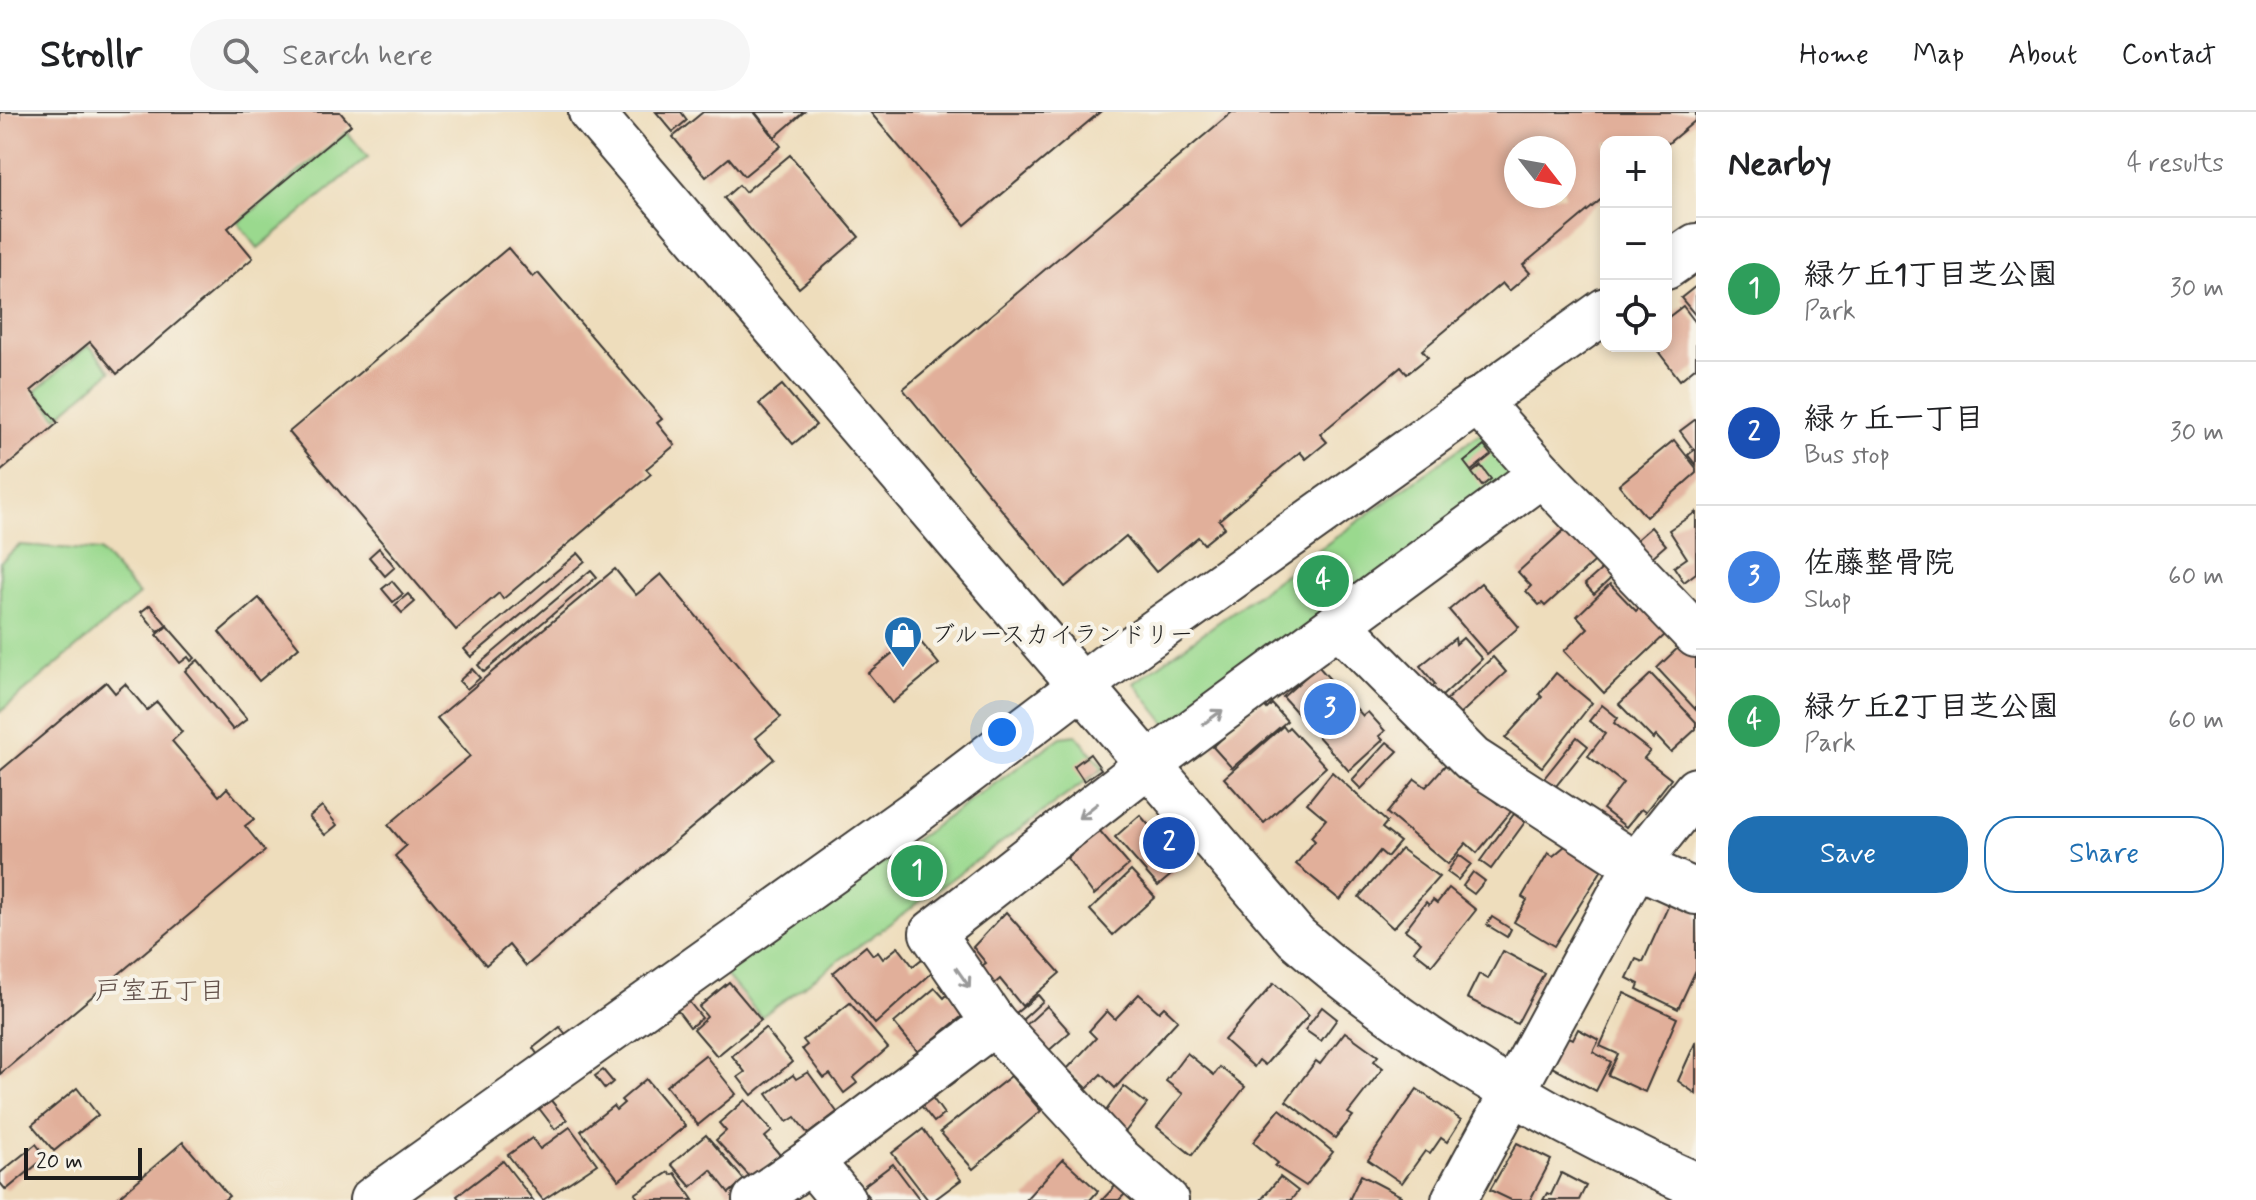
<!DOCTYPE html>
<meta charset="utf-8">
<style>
body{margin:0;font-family:Mynerve,"Klee One",sans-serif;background:#f6f6f6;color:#202124}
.controls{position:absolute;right:24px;top:24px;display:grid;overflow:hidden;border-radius:16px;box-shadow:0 4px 12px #0003}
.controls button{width:72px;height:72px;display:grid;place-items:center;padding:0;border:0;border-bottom:2px solid #e0e0e0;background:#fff;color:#202124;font:40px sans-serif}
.compass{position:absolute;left:1504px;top:24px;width:72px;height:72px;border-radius:50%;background:#fff;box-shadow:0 4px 12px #0003;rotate:121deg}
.scale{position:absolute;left:24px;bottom:20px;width:118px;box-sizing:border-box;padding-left:8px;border:4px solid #1c1c1c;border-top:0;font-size:22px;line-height:28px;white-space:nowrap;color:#1c1c1c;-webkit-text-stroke:6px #f7f3e8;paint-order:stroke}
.you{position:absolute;left:1002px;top:620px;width:28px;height:28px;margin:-20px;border:6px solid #fff;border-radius:50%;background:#1a73e8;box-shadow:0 0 0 12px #1a73e833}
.badge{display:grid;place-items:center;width:52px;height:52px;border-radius:50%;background:#1f6fb2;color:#fff;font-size:26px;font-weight:700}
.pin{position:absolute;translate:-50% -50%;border:4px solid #fff;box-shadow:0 2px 8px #0006}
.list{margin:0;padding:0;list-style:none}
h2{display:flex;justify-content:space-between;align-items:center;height:104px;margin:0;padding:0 32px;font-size:34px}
h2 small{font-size:26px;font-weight:400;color:#757577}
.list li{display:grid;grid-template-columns:52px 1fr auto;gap:24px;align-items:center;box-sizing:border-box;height:144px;padding:0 32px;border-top:2px solid #e0e0e0}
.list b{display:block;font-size:30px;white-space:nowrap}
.list p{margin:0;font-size:26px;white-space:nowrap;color:#757577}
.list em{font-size:26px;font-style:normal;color:#757577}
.actions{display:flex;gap:16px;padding:24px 32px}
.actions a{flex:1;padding:18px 0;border:2px solid #1f6fb2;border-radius:32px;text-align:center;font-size:28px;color:#1f6fb2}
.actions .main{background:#1f6fb2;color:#fff}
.icon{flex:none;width:44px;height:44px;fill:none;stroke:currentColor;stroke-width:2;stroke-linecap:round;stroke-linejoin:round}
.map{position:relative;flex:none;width:1696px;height:1088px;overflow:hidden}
header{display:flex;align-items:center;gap:48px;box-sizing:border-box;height:112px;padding:0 40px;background:#fff;border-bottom:2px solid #e0e0e0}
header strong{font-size:38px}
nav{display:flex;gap:44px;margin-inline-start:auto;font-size:28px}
.search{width:560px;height:72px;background:#f6f6f6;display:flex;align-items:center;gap:20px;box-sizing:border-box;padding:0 28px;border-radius:44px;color:#757577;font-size:30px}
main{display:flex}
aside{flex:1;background:#fff}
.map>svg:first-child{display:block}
.green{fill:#9ad98e;stroke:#5b7a55;stroke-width:2}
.building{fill:#e1af9a;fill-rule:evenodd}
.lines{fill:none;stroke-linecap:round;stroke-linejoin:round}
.minor-casing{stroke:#3c3934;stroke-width:48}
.minor{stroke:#fff;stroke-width:44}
.oneway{stroke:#999}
.labels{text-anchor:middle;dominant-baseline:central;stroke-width:8;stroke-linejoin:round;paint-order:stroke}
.poi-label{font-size:24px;fill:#1c1c1c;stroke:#f7f3e8;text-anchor:start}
.neighbourhood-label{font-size:26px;fill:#614f48;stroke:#f7f3e8}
</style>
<header>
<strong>Strollr</strong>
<div class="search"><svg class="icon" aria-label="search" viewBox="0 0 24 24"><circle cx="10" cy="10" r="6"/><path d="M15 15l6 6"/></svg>Search here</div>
<nav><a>Home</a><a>Map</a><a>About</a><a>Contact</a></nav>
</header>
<main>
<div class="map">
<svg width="1696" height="1088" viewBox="0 0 1696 1088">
<rect width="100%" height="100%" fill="#f7f3e8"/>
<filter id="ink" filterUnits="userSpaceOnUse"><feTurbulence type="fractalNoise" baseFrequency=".0125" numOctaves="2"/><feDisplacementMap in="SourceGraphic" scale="16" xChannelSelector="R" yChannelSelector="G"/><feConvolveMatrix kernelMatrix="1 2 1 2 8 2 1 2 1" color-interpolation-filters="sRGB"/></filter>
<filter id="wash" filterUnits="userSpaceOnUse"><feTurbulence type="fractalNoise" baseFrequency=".006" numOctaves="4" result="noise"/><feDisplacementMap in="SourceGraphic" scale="32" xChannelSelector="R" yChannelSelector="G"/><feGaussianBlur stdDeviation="1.8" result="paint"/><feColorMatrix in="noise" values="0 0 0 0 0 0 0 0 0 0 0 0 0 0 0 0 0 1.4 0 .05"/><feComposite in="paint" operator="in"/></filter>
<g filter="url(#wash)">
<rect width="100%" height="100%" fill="#eeddbc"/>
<g class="green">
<path d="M347,20L368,45L258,136L238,111Z"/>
<path d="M89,233L111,259L57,305L35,279Z"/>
<path d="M1485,318L1516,367L1167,613L1134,571Z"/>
<path d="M20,433L100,439L139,483L0,600V450Z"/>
<path d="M1076,623L1104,656L761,905L725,862L1061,625Z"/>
</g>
<g id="blocks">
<g class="building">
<path d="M0,0H340L351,13L228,116L253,146L117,262L90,230L31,279L58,311L0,360Z"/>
<path d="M656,0H681L687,8L673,20Z"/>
<path d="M703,0H754L781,34L744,64L729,46L706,65L673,25Z"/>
<path d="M755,0H804L775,25Z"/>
<path d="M870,0H1100L965,113Z"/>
<path d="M1232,0H1696V8L1666,33V30H1606V88L1604,85L1523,153L1530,161L1509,179L1502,171L1422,238L1428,245L1407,262L1401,255L1320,322L1327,330L1306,347L1300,340L1219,408L1225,415L1204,432L1198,425L1156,460L1126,424L1065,475L903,277ZM1516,36H1564V84H1516Z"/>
<path d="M790,43L859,125L799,176L724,86L739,73L745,80Z"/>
<path d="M508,136L533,165L538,161L662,307L657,311L675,333L646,357L651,362L503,487L499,481L456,518L289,320Z"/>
<path d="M1696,174V204L1681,186Z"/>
<path d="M1683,194L1696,211V255L1680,268L1654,234H1666V207Z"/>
<path d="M782,273L816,313L793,332L759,292Z"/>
<path d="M1696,307V353L1688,343L1694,338L1680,319Z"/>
<path d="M1674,328L1696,356V361L1646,405L1619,373Z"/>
<path d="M1484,334L1491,343L1471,359L1464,350Z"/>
<path d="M1481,354L1491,367L1482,374L1472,361Z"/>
<path d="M1696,400V461L1684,470L1674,455L1687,446L1669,418Z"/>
<path d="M1572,411L1602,443L1545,494L1542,491L1539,493L1526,479L1531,474L1518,460Z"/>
<path d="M1651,415L1666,433L1650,447L1635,429Z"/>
<path d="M379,436L395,455L385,464L369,445Z"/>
<path d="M578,441L585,449L471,545L464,537Z"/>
<path d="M1610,450L1618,460L1594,482L1585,472Z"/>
<path d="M615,457L636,483L661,462L781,605L756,626L774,647L526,854L509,833L486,853L395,744L406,734L388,713L470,644L437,606Z"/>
<path d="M591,458L597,465L484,560L478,553Z"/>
<path d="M392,469L403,482L393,490L382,477Z"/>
<path d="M1481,471L1519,515L1487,542L1449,498Z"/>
<path d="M1610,472L1636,499L1642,493L1668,520L1604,581L1564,539L1588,516L1577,504Z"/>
<path d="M408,482L415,490L402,501L395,493Z"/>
<path d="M259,486L299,535L259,569L219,520Z"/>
<path d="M150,493L167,513L158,520L141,500Z"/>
<path d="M167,514L195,546L191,549L188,545L180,551L157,523Z"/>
<path d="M915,523L939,552L892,591L868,561Z"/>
<path d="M1455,526L1456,532L1463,526L1482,547L1441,585L1432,575L1435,572L1420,554Z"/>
<path d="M1683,531L1696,544V598L1657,556Z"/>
<path d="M1493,545L1506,560L1457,605L1444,590Z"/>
<path d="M198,548L247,607L233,618L185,559Z"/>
<path d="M1318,554L1363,604L1368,600L1385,619L1379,624L1383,628L1349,659L1283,585Z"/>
<path d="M472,557L480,566L467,577L459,569Z"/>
<path d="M1556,561L1592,591L1542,655L1505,626L1542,585L1539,582Z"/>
<path d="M1651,562L1696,610V617L1671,640L1656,624L1653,627L1619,592Z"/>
<path d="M106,570L115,581L125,572L147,598L157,590L182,620L172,629L219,684L227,676L254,707L245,714L265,739L0,962V659Z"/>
<path d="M1261,590L1267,597L1272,592L1287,609L1232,656L1213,635Z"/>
<path d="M1602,593L1618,606L1614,611L1650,639L1644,646L1671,667L1645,700L1641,697L1626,715L1603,697L1623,671L1588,644L1605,622L1589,609Z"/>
<path d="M1283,614L1286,618L1289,615L1326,655L1264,711L1224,666Z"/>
<path d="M1577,625L1588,634L1552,679L1541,670Z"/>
<path d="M1387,630L1398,639L1361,677L1352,668Z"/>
<path d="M1090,642L1101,657L1084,669L1074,654Z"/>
<path d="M1448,650L1498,692L1503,687L1514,696L1477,741L1466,731L1448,752L1387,701L1415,667L1426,675Z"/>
<path d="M1332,660L1387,710L1382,716L1400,730L1387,745L1380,739L1340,788L1296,752L1315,729L1311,725L1326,707L1307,691Z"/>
<path d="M322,694L337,713L325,723L309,705Z"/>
<path d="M1514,702L1525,710L1491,757L1480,749Z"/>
<path d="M1140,703L1183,753L1158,774L1115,725Z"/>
<path d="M1099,718L1129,753L1094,783L1067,746Z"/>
<path d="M1565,734L1603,756L1554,834L1514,810L1527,788L1522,785L1548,741L1553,744Z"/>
<path d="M1401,737L1439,765L1393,816L1359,785Z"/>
<path d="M1459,743L1471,752L1458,768L1447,760Z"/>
<path d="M1131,759L1155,785L1113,823L1090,798Z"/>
<path d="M1473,760L1485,769L1474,782L1463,774Z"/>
<path d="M1449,776L1476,798L1432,853L1414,839L1421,830L1405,818L1426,790L1429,793L1433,788L1437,791Z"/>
<path d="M1671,788L1696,799V858L1678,897L1637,877L1639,872L1627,866L1636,847L1643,850Z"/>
<path d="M1006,800L1060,861L1022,894L1000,867L993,873L979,856L986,851L973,835Z"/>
<path d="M1492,805L1511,817L1507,825L1487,813Z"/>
<path d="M866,834L873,843L878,840L883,847L898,835L913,854L922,847L933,860L875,912L833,861Z"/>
<path d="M1503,839L1544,861L1517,912L1467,886L1479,862L1488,867Z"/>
<path d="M729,870L761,908L717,944L694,917L707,905L699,895Z"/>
<path d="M1274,871L1309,903L1265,953L1259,948L1254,955L1224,928Z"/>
<path d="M935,876L944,886L949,881L966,901L918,940L894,911Z"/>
<path d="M1624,881L1677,906L1645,980L1608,963L1618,942L1600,934Z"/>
<path d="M1139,882L1159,900L1164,895L1178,908L1115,976L1101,962L1087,976L1067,957L1096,926L1089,919L1107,899L1115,907Z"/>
<path d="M1038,883L1043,889L1022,908L1016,901Z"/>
<path d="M686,886L702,906L690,915L675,895Z"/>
<path d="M850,891L888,936L853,966L857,971L844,981L830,962L824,966L802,937L807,933L803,928Z"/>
<path d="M1047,894L1070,920L1046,941L1024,915Z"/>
<path d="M1322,895L1337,907L1321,929L1305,918Z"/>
<path d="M560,915L568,925L540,946L533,936Z"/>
<path d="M765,916L792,950L752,983L738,965L745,960L732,944Z"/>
<path d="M1578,917L1599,928L1593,940L1611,950L1596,979L1548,953L1565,923L1573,927Z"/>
<path d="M1345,920L1378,944L1374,949L1383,956L1348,1001L1353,1004L1335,1026L1286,989L1316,949L1320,952Z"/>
<path d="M1696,929V982L1678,969Z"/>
<path d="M1187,941L1214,963L1220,955L1245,975L1192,1043L1157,1015L1183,982L1166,969Z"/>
<path d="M705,943L736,982L698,1013L666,974Z"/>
<path d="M603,958L613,970L605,977L595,964Z"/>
<path d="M808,960L837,1000L808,1022L795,1005L787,1010L767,982L793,963L796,967Z"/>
<path d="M1011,964L1041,999L973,1057L940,1020Z"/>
<path d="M646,967L685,1014L619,1068L581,1019L613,994L616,998L624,991L621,988Z"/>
<path d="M1124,974L1147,992L1125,1020L1103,1003Z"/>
<path d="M77,976L98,1003L54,1039L32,1013Z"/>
<path d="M926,977L944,1002L934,1010L915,986Z"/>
<path d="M1417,977L1461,1008L1447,1030L1441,1026L1430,1042L1425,1039L1402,1071L1368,1048Z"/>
<path d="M549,986L567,1008L555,1017L538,995Z"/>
<path d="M745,988L772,1019L765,1025L780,1043L752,1067L716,1028L726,1019L719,1011Z"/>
<path d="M1280,997L1333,1040L1306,1074L1275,1054L1278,1051L1253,1030Z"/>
<path d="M570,1015L597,1052L543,1088L508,1043L532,1026L540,1037Z"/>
<path d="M923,1017L961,1068L934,1088H928L892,1041Z"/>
<path d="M706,1023L744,1068L729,1081L711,1058L691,1075L671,1052Z"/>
<path d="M183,1030L229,1084L224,1088H115Z"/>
<path d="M1517,1031L1551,1048L1530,1088H1511L1490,1078Z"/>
<path d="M36,1032L46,1045L6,1078L0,1071V1061Z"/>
<path d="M1063,1047L1098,1079L1090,1088H1025Z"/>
<path d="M503,1049L533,1088H460L457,1084Z"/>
<path d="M893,1052L920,1088H871L861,1076Z"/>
<path d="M669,1060L671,1063L675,1061L693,1088H639L635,1082Z"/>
<path d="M1561,1061L1586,1074L1579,1088H1543L1547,1081L1551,1083Z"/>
<path d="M1361,1063L1401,1084L1399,1088H1349Z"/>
<path d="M1280,1065L1298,1079L1291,1088H1261Z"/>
<path d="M1119,1070L1128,1079L1119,1088H1102Z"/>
</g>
</g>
</g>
<g filter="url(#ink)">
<use href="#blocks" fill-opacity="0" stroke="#3c3934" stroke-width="2"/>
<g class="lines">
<g class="minor-casing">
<g id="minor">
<path d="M591,0L1296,825C1413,928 1554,1011 1696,1073"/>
<path d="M1666,155L1696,134"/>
<path d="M1477,289L1542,362"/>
<path d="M1338,512L1472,647L1636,753L1696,780"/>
<path d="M994,911L932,821L1150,651L1542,362L1696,523"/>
<path d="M372,1088L913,702L1106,555L1606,198"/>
<path d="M755,1088L811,1049"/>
<path d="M843,1088L811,1049L994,911L1119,1047L1166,1088"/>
<path d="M1454,1088L1636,753L1696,678"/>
</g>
</g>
<use href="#minor" class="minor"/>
</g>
<defs><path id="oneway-shaft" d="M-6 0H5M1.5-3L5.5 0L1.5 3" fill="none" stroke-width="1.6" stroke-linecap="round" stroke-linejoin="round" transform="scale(2)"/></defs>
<g class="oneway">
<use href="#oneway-shaft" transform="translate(1213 605) rotate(-36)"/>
<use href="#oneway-shaft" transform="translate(1088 699) rotate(142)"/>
<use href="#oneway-shaft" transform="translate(963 866) rotate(55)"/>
</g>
</g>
<defs>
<g id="shop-pin" transform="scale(2)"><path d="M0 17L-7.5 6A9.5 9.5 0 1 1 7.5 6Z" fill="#1f6fb2" stroke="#f7f3e8"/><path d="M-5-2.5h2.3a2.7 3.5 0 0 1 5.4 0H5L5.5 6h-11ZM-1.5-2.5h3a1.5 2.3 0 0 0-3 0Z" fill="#fff"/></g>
</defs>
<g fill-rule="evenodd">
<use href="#shop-pin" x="903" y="523"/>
</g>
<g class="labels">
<g class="poi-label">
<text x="931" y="523">ブルースカイランドリー</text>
</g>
<g class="neighbourhood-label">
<text x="160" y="880">戸室五丁目</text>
</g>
</g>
</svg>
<div class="controls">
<button>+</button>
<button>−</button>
<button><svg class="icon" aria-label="locate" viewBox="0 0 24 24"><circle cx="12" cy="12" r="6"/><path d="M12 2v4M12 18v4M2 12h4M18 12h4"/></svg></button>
</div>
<svg class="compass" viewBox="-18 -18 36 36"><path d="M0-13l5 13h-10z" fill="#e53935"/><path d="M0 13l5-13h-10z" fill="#757577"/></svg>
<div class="scale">20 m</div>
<div class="you"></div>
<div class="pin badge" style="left:917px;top:759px;background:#2e9e5b">1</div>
<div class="pin badge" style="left:1169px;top:731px;background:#1a4fb4">2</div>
<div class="pin badge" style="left:1330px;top:597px;background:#3f7fe0">3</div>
<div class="pin badge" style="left:1323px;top:469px;background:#2e9e5b">4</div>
</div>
<aside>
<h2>Nearby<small>4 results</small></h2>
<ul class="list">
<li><span class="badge" style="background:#2e9e5b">1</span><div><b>緑ケ丘1丁目芝公園</b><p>Park</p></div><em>30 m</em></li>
<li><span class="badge" style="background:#1a4fb4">2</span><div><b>緑ヶ丘一丁目</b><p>Bus stop</p></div><em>30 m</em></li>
<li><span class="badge" style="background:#3f7fe0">3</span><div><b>佐藤整骨院</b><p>Shop</p></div><em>60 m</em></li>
<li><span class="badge" style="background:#2e9e5b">4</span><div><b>緑ケ丘2丁目芝公園</b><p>Park</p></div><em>60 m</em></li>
</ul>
<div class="actions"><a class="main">Save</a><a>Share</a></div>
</aside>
</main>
